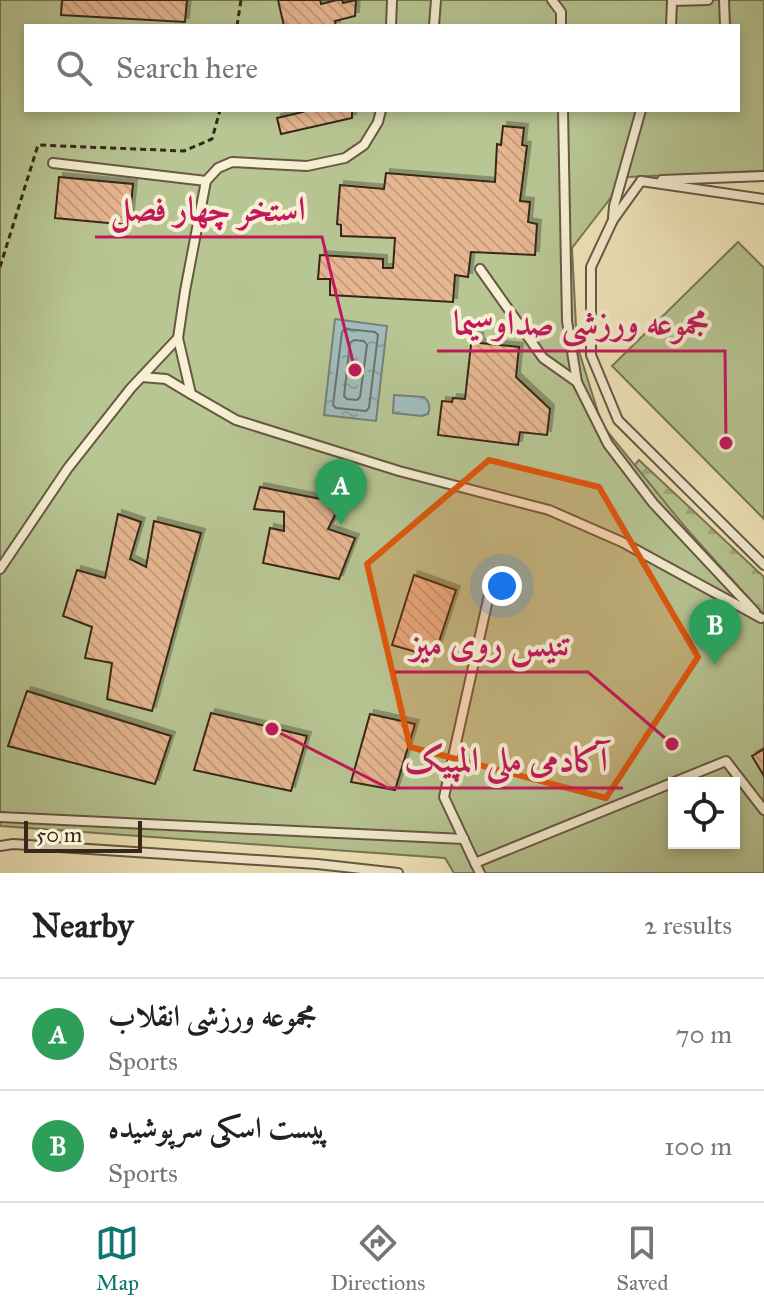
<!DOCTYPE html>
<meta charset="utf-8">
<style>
body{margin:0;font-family:"IM FELL Great Primer",Amiri,serif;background:#f6f6f6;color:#222}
.controls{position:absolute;right:24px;bottom:24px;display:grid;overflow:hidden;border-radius:0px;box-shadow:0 4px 12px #0003}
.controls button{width:72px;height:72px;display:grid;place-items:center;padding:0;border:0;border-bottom:2px solid #e0e0e0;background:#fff;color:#222;font:40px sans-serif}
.scale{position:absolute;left:24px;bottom:20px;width:118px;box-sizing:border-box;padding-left:8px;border:4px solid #382819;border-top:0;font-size:22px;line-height:28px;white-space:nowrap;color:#382819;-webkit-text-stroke:6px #f7f0d5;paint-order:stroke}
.you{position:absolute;left:502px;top:586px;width:28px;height:28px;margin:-20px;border:6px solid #fff;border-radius:50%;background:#1a73e8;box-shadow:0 0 0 12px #1a73e833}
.badge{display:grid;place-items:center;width:52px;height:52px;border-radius:50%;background:#0f766e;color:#fff;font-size:26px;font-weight:700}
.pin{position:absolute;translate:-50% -66px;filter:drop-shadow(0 2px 4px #0008)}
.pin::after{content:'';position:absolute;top:42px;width:28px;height:24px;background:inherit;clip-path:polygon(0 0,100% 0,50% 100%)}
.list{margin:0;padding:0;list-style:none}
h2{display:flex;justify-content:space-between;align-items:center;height:104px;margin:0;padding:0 32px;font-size:34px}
h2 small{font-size:26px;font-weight:400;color:#767676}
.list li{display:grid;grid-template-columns:52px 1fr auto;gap:24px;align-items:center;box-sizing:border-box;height:112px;padding:0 32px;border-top:2px solid #e0e0e0}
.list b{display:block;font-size:30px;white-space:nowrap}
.list p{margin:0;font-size:26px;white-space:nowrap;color:#767676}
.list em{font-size:26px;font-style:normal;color:#767676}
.icon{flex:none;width:44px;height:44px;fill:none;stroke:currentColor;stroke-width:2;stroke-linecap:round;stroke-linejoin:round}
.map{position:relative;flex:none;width:764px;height:873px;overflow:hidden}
.search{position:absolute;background:#fff;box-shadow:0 4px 12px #0003;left:24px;right:24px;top:24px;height:88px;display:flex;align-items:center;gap:20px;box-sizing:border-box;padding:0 28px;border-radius:0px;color:#767676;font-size:30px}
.sheet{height:328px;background:#fff}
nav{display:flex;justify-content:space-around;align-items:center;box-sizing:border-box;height:112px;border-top:2px solid #e0e0e0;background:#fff;font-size:22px;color:#767676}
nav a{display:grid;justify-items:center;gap:4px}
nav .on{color:#0f766e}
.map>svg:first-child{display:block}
.forest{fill:url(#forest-firs);stroke:#787756;stroke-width:2}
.garden{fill:#b8c694;stroke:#787756;stroke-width:2;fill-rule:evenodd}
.water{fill:url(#water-ripples);stroke:#77817b;stroke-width:2}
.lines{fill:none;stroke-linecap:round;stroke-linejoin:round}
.shore{stroke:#6c726b;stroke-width:2}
.building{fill:url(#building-back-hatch);stroke:#382819;stroke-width:2;filter:url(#shadow)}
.service-casing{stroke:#675842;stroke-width:12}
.path{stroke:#382819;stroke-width:3;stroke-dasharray:6 4;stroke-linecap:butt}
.service{stroke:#f7f0d5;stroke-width:8}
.marked{fill:#df570d;fill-opacity:0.2;stroke:#df570d;stroke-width:6;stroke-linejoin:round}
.leader{fill:none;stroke:#c2185b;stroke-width:3}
.callout-dot{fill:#c2185b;stroke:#f7f0d5;stroke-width:3}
.callout-label{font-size:34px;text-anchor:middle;font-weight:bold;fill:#c2185b;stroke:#f7f0d5;stroke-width:8;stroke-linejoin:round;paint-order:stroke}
</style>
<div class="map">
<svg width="764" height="873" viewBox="0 0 764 873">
<defs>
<pattern id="forest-firs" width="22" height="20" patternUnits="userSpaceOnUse" patternTransform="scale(2)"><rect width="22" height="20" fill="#b8c694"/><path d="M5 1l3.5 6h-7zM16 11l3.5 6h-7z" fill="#9faa7f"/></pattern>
<pattern id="water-ripples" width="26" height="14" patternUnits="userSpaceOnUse" patternTransform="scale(2)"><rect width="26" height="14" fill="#a1bdbd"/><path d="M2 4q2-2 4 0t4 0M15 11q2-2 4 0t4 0" fill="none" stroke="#8ba2a2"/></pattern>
<pattern id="building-back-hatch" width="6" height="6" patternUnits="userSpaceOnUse" patternTransform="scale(2)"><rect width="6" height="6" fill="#e5b68f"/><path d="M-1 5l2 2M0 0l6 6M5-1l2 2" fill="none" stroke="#c59c7b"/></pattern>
<filter id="shadow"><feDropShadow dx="4" dy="-4" stdDeviation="0" flood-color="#0004"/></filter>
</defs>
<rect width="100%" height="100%" fill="#f3e8be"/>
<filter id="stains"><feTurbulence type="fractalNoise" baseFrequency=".0025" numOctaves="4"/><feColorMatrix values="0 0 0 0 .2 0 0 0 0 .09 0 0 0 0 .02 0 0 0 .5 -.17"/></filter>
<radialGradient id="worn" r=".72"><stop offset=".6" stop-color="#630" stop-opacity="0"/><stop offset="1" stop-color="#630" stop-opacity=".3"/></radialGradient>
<path class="forest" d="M639,460L764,577V615L650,488L633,467Z"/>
<g class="garden">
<path d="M0,0H764V171L627,177L572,248L577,345L602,425L764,624V873H454L445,858L0,826ZM26,26H738V110H26ZM674,783H734V843H674Z"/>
<path d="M738,242L764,268V519L612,366Z"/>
</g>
<g class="water">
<path d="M335,319L387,326L376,421L324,415Z"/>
<path d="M394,395L424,397C430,402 431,407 428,414L422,416L393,413Z"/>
</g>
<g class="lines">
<g class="shore">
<path d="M346,329L375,332L378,335L369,408L366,411L336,408L333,405L342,332Z"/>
<path d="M354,340L364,341L367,345L360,397L357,400L347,399L344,396L350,343Z"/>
</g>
</g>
<g class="building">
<path d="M62,0H187L185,22L61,15Z"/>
<path d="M278,0H320L321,4L337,0H342L343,3L356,0L355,16L335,21L336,26H284Z"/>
<path d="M303,110H352V118L281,134L277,118L303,112Z"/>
<path d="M503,126L524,128L522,145L527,146L520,201L530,202L528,222L537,224L535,255L471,252L468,277L455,275L453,302L330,295V279H318L320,255L383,259V268H393L395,238L341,236V225L337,224L340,185L384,189L386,173L495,182L497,144L501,145Z"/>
<path d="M59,177L133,184L129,225L55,218Z"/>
<path d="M472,336H479L480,343L519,347L516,377L550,409L547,435L520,432L518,445L438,435L442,401L452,402L453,398L465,399Z"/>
<path d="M260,487L341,503L328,529L355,538L339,579L263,563L270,528L284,531V512L254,509Z"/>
<path d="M118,514L141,522L130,559L146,567L154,521L201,533L152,711L107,699L112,663L85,658L92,627L63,616L77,570L105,578Z"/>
<path d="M414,575L456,590L434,657L392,645Z"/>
<path d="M27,691L171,736L155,784L8,746Z"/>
<path d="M211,713L307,736L291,791L194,770Z"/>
<path d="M370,714L415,724L395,790L351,782Z"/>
<path d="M764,749V776L752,756Z"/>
</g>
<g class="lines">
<g class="service-casing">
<g id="service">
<path d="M552,0L561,12V26"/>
<path d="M724,0L725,26"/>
<path d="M391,26L392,0"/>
<path d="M434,26L436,0"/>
<path d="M671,26L672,1L708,0"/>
<path d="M381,110L378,122L364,145L345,158L307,166L232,162L218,168L206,181L185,291L178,338L191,394L236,420L399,471L549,510L622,542L761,618"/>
<path d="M563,110L567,321L577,382L608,444L653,503L755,612"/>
<path d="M53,163L206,181"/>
<path d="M662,180L764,176"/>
<path d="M641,181L613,220L591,267V355L618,420L764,565"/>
<path d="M641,181L764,199"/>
<path d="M613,217L614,206L641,110"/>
<path d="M480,269L543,358L577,382"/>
<path d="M142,377L166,379L191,394"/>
<path d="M0,569L68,468L131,388L178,338"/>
<path d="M0,817L464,839"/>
<path d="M0,846L13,844L317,864L398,873"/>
<path d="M475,863L444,797L489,595"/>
<path d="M480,873L475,863L726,761L764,810"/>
</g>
</g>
<g class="path">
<path d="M237,26L241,0"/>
<path d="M0,267L38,145L184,151L212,139L220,110"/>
</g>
<use href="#service" class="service"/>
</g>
<path class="marked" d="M489,460L599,487L698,657L606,798L410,747L367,564Z"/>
<path class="leader" d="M355 370L322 237H95M726 443L725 351H437M672 744L588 672H395M272 729L388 788H623"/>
<g class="callout-dot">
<circle cx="355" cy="370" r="8"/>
<circle cx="726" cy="443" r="8"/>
<circle cx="672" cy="744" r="8"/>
<circle cx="272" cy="729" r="8"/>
</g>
<g class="callout-label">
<text x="208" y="220">استخر چهار فصل</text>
<text x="581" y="334">مجموعه ورزشی صداوسیما</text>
<text x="491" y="655">تنیس روی میز</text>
<text x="506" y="771">آکادمی ملی المپیک</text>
</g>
<rect width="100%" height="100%" filter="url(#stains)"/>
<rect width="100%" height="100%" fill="url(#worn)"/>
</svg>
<div class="controls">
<button><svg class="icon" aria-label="locate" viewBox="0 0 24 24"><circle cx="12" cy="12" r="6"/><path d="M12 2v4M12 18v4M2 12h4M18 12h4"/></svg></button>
</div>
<div class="scale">50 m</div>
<div class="you"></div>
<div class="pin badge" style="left:341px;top:525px;background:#2e9e5b">A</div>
<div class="pin badge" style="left:715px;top:665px;background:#2e9e5b">B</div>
<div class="search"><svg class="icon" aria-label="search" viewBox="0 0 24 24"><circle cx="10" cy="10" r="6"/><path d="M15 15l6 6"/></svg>Search here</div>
</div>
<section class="sheet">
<h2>Nearby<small>2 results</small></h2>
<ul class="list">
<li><span class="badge" style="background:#2e9e5b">A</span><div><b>مجموعه ورزشی انقلاب</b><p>Sports</p></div><em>70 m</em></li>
<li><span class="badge" style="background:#2e9e5b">B</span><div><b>پیست اسکی سرپوشیده</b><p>Sports</p></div><em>100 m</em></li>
</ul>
</section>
<nav>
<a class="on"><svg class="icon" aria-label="map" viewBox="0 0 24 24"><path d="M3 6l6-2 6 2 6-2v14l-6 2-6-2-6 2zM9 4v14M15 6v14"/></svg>Map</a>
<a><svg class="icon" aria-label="directions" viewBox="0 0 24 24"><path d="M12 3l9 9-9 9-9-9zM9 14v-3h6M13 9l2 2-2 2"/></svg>Directions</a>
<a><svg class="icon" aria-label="saved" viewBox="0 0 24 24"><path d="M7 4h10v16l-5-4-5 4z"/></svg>Saved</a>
</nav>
